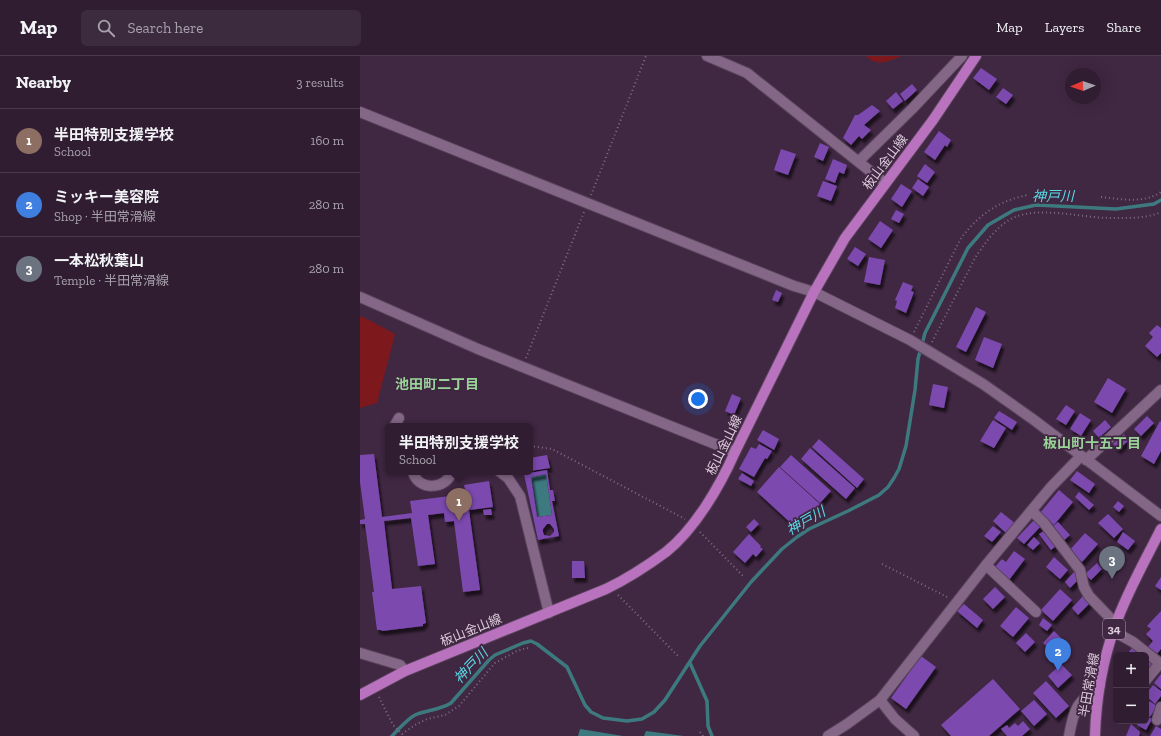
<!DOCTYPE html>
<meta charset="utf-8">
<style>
body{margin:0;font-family:"Zilla Slab","Noto Sans JP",serif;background:#3c2a3e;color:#f1f3f6}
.controls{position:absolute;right:12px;bottom:12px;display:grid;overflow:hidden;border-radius:6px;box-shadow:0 4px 16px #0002}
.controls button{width:36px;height:36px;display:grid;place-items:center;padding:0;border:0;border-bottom:1px solid #4b3b4d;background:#301d32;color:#f1f3f6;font:20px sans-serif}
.compass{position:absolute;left:705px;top:12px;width:36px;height:36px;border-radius:50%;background:#301d32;box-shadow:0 4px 16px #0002;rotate:268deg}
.you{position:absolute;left:338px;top:343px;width:14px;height:14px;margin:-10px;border:3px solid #fff;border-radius:50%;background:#1a73e8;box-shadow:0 0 0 6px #1a73e833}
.badge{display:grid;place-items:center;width:26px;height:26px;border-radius:50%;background:#64d468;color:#fff;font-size:13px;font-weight:700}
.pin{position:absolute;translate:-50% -33px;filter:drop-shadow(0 1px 2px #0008)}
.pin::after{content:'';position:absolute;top:21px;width:14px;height:12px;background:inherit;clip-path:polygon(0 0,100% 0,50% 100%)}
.popup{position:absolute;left:25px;top:367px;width:148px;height:52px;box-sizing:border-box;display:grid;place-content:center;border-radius:6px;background:#301d32;filter:drop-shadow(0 1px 3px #0005);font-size:13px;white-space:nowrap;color:#a8a2ac}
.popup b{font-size:15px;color:#f1f3f6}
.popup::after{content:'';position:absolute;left:50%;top:100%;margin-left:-8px;border:8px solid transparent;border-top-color:#301d32}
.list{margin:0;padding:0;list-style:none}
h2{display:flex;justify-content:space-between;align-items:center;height:52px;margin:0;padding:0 16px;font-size:17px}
h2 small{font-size:13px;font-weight:400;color:#a8a2ac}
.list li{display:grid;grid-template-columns:26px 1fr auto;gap:12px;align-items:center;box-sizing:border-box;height:64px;padding:0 16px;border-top:1px solid #4b3b4d}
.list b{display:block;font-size:15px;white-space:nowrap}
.list p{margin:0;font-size:13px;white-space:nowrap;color:#a8a2ac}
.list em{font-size:13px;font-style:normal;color:#a8a2ac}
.icon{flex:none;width:22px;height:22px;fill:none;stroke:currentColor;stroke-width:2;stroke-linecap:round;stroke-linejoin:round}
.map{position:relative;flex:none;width:801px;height:680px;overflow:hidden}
header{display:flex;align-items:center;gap:24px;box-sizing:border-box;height:56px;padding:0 20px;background:#301d32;border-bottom:1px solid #4b3b4d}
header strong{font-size:19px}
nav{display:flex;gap:22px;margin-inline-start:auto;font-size:14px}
.search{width:280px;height:36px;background:#3c2a3e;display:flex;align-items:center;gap:10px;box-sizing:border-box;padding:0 14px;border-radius:6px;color:#a8a2ac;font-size:15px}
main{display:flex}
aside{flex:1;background:#301d32}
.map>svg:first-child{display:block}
.green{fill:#7d191d}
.water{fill:#3d7a80}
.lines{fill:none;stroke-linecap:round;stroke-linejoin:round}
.stream{stroke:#3d7a80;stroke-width:3.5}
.building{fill:#7c4aaf;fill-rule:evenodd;filter:url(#shadow)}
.minor-casing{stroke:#59435b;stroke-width:12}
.major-casing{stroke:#59435b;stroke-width:12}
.path{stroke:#806b82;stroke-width:2;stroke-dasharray:1 3;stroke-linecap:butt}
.minor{stroke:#846786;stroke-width:10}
.major{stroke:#b972be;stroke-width:10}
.labels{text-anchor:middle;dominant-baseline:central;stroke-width:3.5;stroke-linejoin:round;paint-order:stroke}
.shield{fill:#402742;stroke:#ae9aae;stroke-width:1}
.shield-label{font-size:12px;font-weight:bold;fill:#dcd}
.street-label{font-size:13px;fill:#dcd;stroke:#402742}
.water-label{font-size:14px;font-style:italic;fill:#59d9e6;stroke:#402742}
.neighbourhood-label{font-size:14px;font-weight:bold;fill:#99d398;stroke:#402742}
</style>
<header>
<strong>Map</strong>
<div class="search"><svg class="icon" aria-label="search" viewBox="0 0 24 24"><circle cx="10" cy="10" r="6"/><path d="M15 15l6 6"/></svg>Search here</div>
<nav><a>Map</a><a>Layers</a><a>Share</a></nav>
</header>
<main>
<aside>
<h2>Nearby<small>3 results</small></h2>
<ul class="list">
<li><span class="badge" style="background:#8d6e63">1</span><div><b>半田特別支援学校</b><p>School</p></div><em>160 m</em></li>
<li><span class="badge" style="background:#3f7fe0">2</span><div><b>ミッキー美容院</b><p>Shop · 半田常滑線</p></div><em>280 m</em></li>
<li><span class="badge" style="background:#6b7280">3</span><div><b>一本松秋葉山</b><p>Temple · 半田常滑線</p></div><em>280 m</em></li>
</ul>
</aside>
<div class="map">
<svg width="801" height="680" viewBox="0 0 801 680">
<defs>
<filter id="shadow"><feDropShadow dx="2.5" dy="4.5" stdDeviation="1" flood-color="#0009"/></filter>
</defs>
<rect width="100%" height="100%" fill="#402742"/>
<g class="green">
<path d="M506,0H541C528,6 517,11 506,0Z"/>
<path d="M0,260L9,264L35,278L17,347L0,352Z"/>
</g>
<g class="water">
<path d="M186,418L192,459L177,461L171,421Z"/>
<path d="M220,673L263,680H218Z"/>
<path d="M286,675L324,680H284Z"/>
</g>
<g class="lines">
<g class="stream">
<path d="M330,607L347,645L348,670L352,680"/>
<path d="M32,680C39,673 46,664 55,659C67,654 80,654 91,647L129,604L135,599L163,587L171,585L177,588L207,611L225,649L231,656L243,662L267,665L282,663L294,656L305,644L340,590L391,526L422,493L437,481L449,473L488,455L519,439L528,431L534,422L539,413L546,390L555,334L558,303L565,277L608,192L628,169L654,154L676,149L756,153L794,148L801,144"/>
</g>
</g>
<g class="building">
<path d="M621,12L637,23L629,34L613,22Z"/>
<path d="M552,28L557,34L545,45L540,38Z"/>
<path d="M643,32L653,39L646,48L636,41Z"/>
<path d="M536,36L543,45L533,53L526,45Z"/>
<path d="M512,49L520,55L504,69L511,74L502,83L499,80L491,89L483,82L495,59H498Z"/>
<path d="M579,75L591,84L587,91L585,89L575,104L564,96Z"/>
<path d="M460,87L469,91L463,105L454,101Z"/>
<path d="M421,93L436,98L428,119L414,114Z"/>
<path d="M473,103L487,109L484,118L479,116L475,127L465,123Z"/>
<path d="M565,108L575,116L567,127L557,120Z"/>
<path d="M558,123L569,131L563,140L552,132Z"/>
<path d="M463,125L477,130L471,145L457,140Z"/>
<path d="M541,128L552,135L542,151L531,143Z"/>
<path d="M536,154L544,158L539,167L531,163Z"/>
<path d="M520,165L533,174L521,192L508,183Z"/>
<path d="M495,191L506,198L498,210L487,203Z"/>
<path d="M509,201L525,204L520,229L504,226Z"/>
<path d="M543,226L553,230L551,235L554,236L546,257L535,252L537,245L535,244Z"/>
<path d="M416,234L422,237L418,246L412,244Z"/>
<path d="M616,251L626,256L606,296L596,291Z"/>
<path d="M797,269L801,272V297L797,301L785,290L793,281L789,277Z"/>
<path d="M624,281L642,288L633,312L615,304Z"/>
<path d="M748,322L766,333L752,357L734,346Z"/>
<path d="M573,328L588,331L584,352L569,349Z"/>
<path d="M372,338L381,342L374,359L365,355Z"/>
<path d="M706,349L715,355L706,369L696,363Z"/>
<path d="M639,355L657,366L652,374L634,362Z"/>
<path d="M720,357L731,364L721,380L710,373Z"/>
<path d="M787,360L794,367L781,380L774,373Z"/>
<path d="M633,364L646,372L634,392L620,385Z"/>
<path d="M745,364L751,371L739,382L733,375Z"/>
<path d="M800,365L801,366V395L794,408L781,400Z"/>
<path d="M403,374L419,383L414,394L397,384Z"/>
<path d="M764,378L769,384L758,394L753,388Z"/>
<path d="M459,383L504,423L497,432L452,391Z"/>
<path d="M399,388L412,395L407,403L405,402L394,421L379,413L391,391L396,393Z"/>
<path d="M450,392L495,432L486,443L441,403Z"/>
<path d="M14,398L22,461L52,457L50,445L106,438L104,429L129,425L133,451L109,454L120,534L103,536L94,465L85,466L84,457L68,459L75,508L58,510L51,462L24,465L32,533L61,530L66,567L63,568V570L22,575L21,574H17L12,536H14L5,468H0V464L5,463L0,426V399Z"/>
<path d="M187,399L190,412L170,415V402Z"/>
<path d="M431,399L471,435L460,447L420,411Z"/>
<path d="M419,411L460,448L449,460L445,457L434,470L397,436Z"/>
<path d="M187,414L190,434H193L195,445H192L199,480L178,484L164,418ZM186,418L192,459L177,461L171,421ZM187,468H190L194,473V476L190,480L184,479L183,476V473Z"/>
<path d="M717,415L735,428L729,437L710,424Z"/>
<path d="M382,417L394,425L391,430L378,423Z"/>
<path d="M699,434L713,446L694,469L680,457Z"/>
<path d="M719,436L734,449L729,454L715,441Z"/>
<path d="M758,445L764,450L759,456L753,451Z"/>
<path d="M131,453L132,459H124L123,454Z"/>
<path d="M641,456L656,468L647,478L633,465Z"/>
<path d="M748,458L763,473L754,482L738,467Z"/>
<path d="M394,463L399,468L391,476L386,471Z"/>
<path d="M675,463L682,469L664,488L657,482Z"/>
<path d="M698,466L710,479L703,485L691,472Z"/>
<path d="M633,470L641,476L632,486L624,480Z"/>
<path d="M686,474L697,489L691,494L679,478Z"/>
<path d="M763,476L775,485L768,494L757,486Z"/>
<path d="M725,477L738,488L722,506L709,495Z"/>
<path d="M389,478L401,490L400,491L403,493L396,501L393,498L385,507L373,496Z"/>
<path d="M674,481L680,487L673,494L667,489Z"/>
<path d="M752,491L763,498L753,514L742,507Z"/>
<path d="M654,495L665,503L649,524L634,512L642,503L646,506Z"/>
<path d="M694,501L708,514L700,523L686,511Z"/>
<path d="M212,505H224L225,522H212Z"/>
<path d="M737,507L742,513L731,524L725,518Z"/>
<path d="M714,516L720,522L710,532L705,526Z"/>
<path d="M801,521V534L795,530Z"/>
<path d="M635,531L645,541L633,553L623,543Z"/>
<path d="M700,533L712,544L693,565L681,554Z"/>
<path d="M723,540L730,547L718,559L712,552Z"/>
<path d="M604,548L623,564L617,572L597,555Z"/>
<path d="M656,551L669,562L653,581L640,570Z"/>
<path d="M801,555V593L796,599L788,591L793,585L786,578L791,573L787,570Z"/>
<path d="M683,562L692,569L687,575L679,569Z"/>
<path d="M694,575L703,584L692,595L683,587Z"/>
<path d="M666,577L675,586L665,596L656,587Z"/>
<path d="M773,590L782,597L781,599H767Z"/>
<path d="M561,600L576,611L546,653L531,642Z"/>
<path d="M786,602L794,609L788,616L786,614Z"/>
<path d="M701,608L712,619L698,632L688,620Z"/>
<path d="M801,618V633L794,627Z"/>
<path d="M633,623L660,653L629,680H591L581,669Z"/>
<path d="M686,625L709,650L696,662L673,637Z"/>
<path d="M793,629L801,635V640L795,648L786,640V638Z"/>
<path d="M786,643L797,650L790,661L786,658Z"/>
<path d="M674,644L687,658L674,670L661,655Z"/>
<path d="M786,660L792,663L786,674L777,669L778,665H786Z"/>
<path d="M663,665L670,673L662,680H647L641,673L647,669L649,672L655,667L658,670Z"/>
<path d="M771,668L780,676L779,680H766Z"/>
<path d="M796,670L801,673V680H790Z"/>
</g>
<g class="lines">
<g class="minor-casing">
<g id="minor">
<path d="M347,0L387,17L525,127"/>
<path d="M0,56L434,230L454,236L550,284L623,328L674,364L801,460"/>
<path d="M499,105L553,52L602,0"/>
<path d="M0,241L118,293L375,396"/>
<path d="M36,370L35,369L39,362"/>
<path d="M726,404L801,334"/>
<path d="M53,416C58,435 86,434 92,416"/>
<path d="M140,416L148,422L160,440L189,557"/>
<path d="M672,455L684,467L720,514L724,531L729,540L756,568"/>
<path d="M626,509L676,556"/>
<path d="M753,575L773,586L801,608"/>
<path d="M0,597L40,609L45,615"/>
<path d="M786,624L800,607"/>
<path d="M520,644L535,663L554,680"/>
<path d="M797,664L801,651"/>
<path d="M468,680L487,668L520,644L626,509L691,431L721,400"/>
<path d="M709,680C714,652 717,646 740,629"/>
</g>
</g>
<g class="major-casing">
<g id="major">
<path d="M0,639L45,615L246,533C267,523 287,510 306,496C335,473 360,430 375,396L454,236L485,182L573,64L616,0"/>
<path d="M735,680C736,644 743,604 755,570C767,536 785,505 801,473"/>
</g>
</g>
<g class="path">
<path d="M231,139L286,0"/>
<path d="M741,141C762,143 783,148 801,136"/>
<path d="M554,276L601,182C620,158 638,145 668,139"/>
<path d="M572,286L615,202C625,187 638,168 655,161C676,152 713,159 734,161C743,162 751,162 759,162C773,162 788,162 801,156"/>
<path d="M166,302L224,156"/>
<path d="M170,390L192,393L325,463"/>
<path d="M340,476L384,521"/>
<path d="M522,508L589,542"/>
<path d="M258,539L319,601"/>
<path d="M19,641L33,669L42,678L55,669L67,663L85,659L99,650L135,607L157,595L167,592L171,593"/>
<path d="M340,676L343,680"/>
</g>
<use href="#minor" class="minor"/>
<use href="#major" class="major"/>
</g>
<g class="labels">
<rect class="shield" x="743" y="563" width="22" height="20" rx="3"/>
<g class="shield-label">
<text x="754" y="573">34</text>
</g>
<g class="street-label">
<text transform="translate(525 106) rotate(-53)">板山金山線</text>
<text transform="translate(364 389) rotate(-64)">板山金山線</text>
<text transform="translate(111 574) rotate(-22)">板山金山線</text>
<text transform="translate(729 629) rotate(-80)">半田常滑線</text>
</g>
<g class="water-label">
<text x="693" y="140">神戸川</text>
<text transform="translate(446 465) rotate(-30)">神戸川</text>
<text transform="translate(111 610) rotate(-46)">神戸川</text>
</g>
<g class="neighbourhood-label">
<text x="77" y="328">池田町二丁目</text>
<text x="732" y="387">板山町十五丁目</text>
</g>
</g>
</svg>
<div class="controls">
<button>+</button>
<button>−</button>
</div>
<svg class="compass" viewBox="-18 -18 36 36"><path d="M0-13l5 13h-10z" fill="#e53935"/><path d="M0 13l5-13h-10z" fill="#a8a2ac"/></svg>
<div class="you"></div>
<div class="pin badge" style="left:99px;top:465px;background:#8d6e63">1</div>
<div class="popup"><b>半田特別支援学校</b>School</div>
<div class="pin badge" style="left:698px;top:615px;background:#3f7fe0">2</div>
<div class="pin badge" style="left:752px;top:523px;background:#6b7280">3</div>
</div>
</main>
